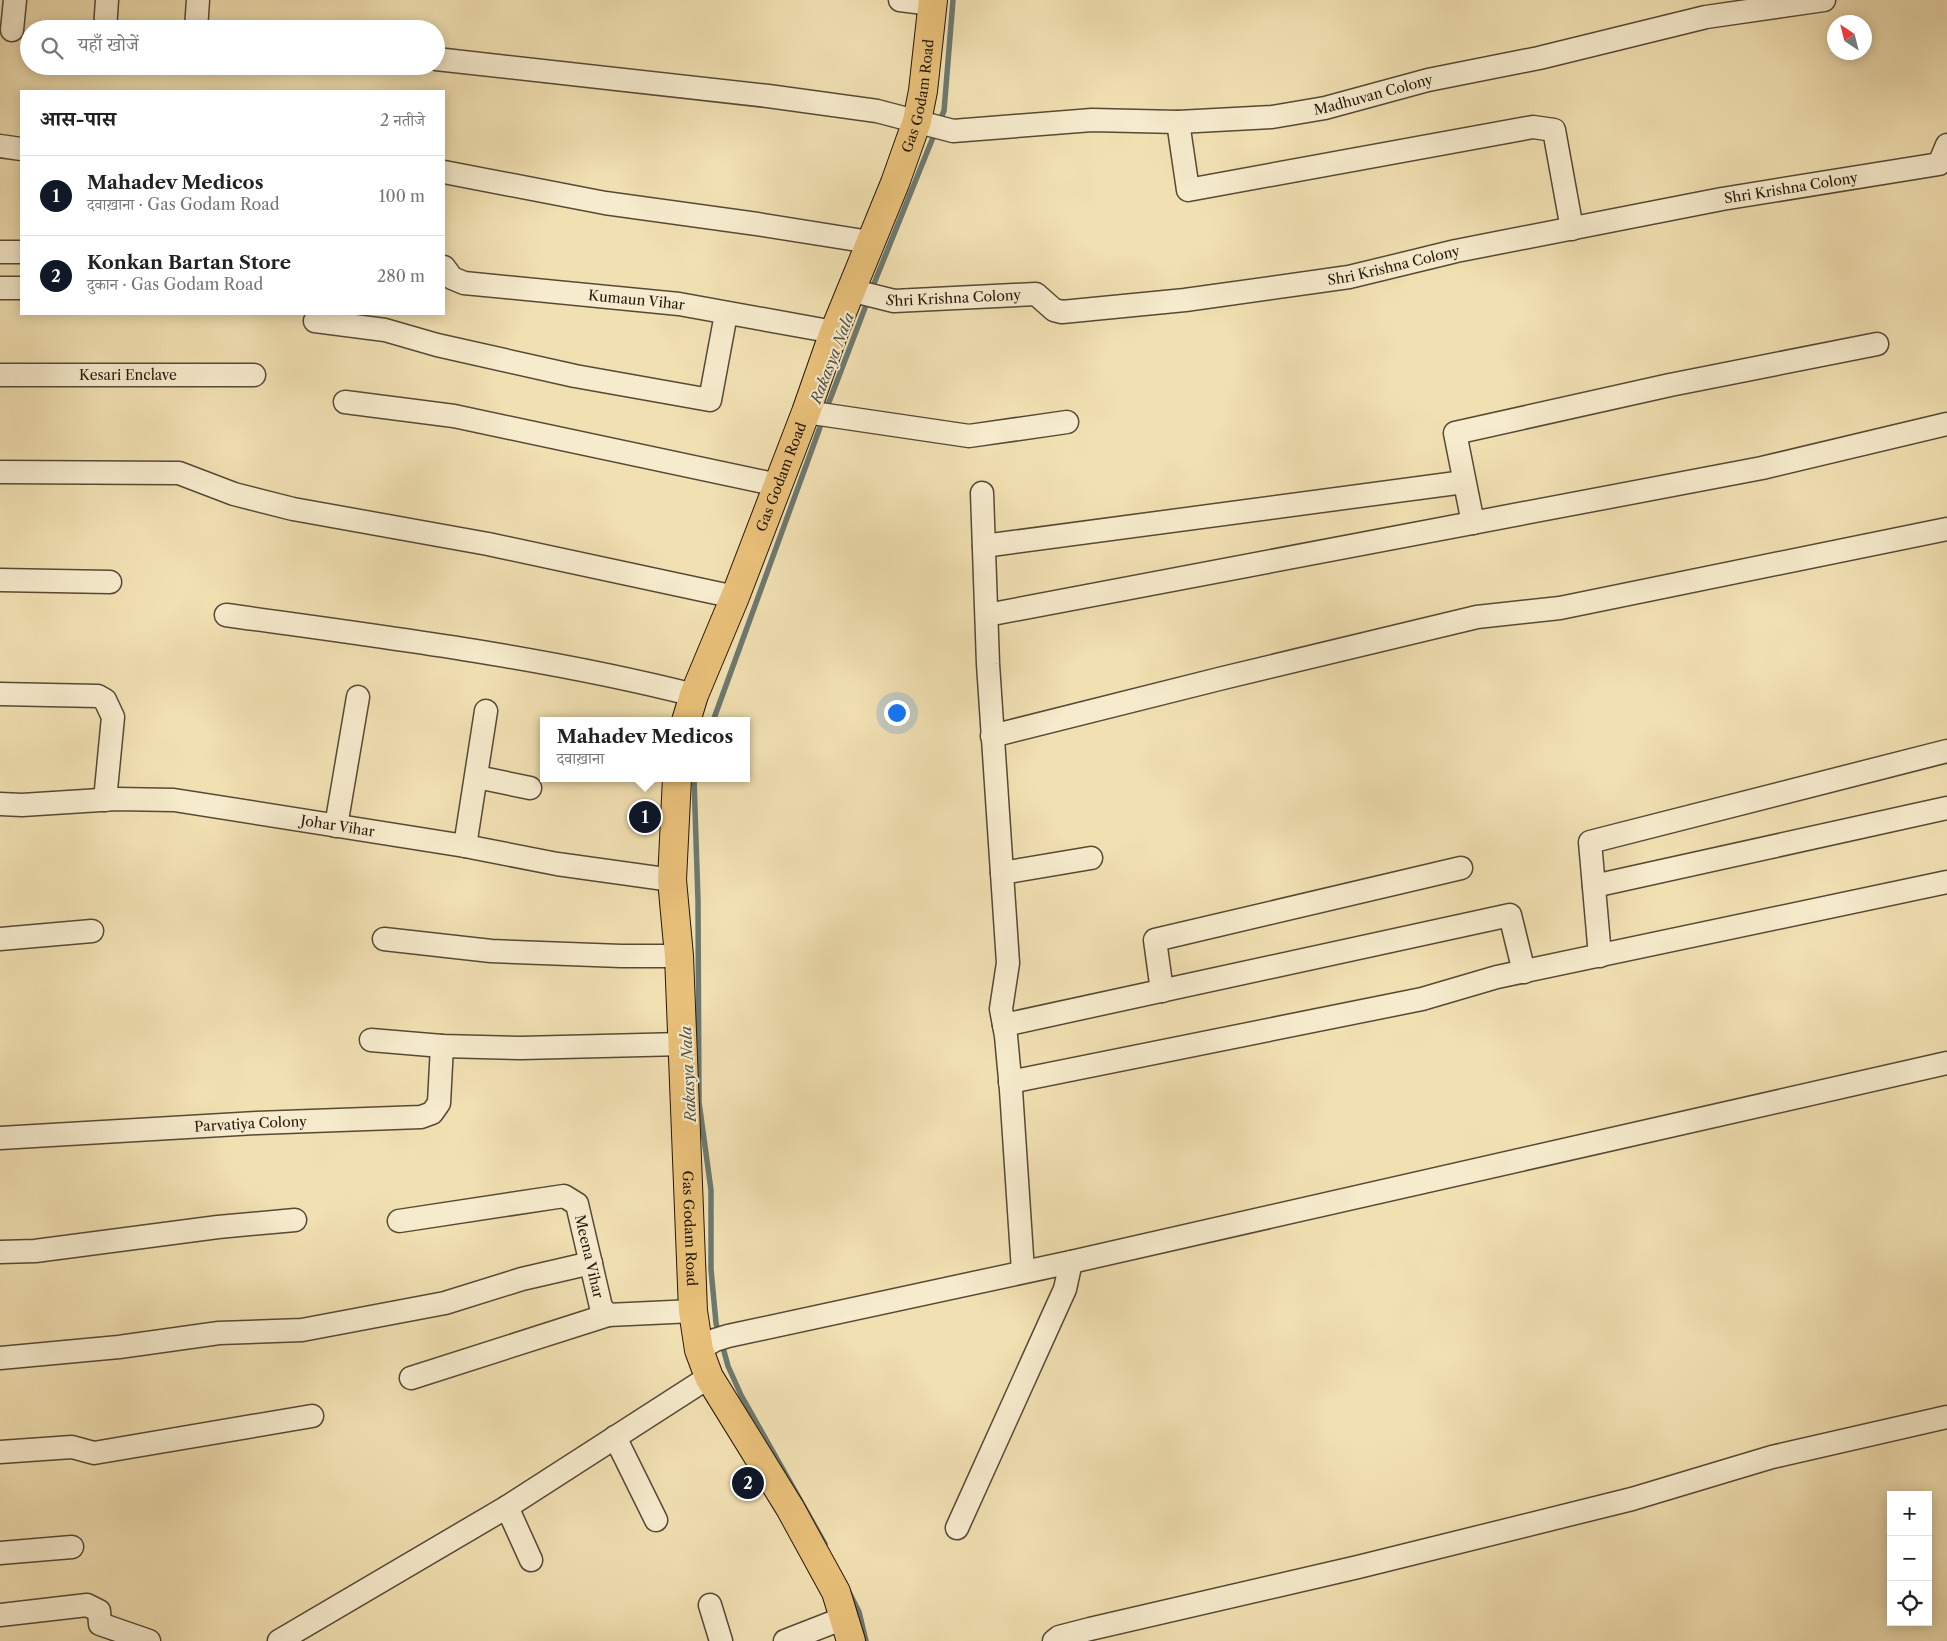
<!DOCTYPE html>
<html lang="hi">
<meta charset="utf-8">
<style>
body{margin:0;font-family:"Libre Caslon Text","Noto Serif Devanagari",serif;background:#f6f6f6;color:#222}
.controls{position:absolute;right:15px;bottom:15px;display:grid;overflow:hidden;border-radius:0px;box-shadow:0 2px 12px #0003}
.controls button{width:45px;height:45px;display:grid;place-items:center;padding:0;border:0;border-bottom:1px solid #e0e0e0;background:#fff;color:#222;font:25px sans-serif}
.compass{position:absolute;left:1827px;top:15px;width:45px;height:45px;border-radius:50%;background:#fff;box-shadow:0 2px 12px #0003;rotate:325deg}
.you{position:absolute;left:896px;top:712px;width:18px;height:18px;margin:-12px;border:4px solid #fff;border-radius:50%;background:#1a73e8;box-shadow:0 0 0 8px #1a73e833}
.badge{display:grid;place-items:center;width:32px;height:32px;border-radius:50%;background:#111827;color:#fff;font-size:16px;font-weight:700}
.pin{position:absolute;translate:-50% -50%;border:2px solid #fff;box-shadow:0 1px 5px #0006}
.popup{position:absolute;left:540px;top:717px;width:210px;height:65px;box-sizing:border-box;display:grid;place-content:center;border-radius:0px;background:#fff;filter:drop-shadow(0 1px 4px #0005);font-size:16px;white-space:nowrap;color:#767676}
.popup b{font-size:19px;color:#222}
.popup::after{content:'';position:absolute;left:50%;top:100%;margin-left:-10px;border:10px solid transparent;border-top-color:#fff}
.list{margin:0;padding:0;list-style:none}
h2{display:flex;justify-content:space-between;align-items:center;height:65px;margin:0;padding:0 20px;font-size:21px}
h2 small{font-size:16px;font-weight:400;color:#767676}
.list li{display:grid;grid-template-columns:32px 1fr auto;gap:15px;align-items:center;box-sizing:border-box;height:80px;padding:0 20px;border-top:1px solid #e0e0e0}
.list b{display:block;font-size:19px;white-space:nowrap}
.list p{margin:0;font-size:16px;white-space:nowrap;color:#767676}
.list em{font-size:16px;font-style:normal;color:#767676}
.icon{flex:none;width:28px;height:28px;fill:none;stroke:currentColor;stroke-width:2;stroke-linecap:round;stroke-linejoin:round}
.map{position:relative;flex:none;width:1947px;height:1641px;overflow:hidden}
.search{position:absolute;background:#fff;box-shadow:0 2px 12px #0003;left:20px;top:20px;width:425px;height:55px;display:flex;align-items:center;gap:12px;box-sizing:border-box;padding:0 18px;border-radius:28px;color:#767676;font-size:19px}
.panel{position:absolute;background:#fff;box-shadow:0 2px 12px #0003;left:20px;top:90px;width:425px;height:225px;border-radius:0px}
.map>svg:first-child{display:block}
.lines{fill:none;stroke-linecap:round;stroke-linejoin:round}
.stream{stroke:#6c7970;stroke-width:5.5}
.minor-casing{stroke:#574935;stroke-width:25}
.major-casing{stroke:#24170b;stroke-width:30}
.minor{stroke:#f6ebcd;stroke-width:22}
.major{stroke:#e8c079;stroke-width:28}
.labels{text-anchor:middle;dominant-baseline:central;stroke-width:4;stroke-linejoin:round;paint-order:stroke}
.street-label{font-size:14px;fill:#24170b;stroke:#f6ebcd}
.water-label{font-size:15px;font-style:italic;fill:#4e5046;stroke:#f6ebcd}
</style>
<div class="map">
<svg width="1947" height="1641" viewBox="0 0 1947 1641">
<rect width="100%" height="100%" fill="#f1e0b2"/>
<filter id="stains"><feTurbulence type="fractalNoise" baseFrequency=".004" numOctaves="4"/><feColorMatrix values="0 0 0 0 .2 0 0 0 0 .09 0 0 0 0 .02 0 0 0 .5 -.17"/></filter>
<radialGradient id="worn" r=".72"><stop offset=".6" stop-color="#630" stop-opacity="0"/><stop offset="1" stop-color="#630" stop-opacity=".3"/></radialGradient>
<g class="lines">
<g class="stream">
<path d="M939,122L944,111L953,0"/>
<path d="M871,291L936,130"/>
<path d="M826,410L868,300"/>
<path d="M713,721L823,419"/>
<path d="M694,778L698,901L699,1102L711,1190V1269L716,1323L719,1335"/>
<path d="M722,1344L728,1366L741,1395L825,1544"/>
<path d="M849,1592L859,1612L866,1641"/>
</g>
<g class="minor-casing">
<g id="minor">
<path d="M900,0L932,4"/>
<path d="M105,29L107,0"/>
<path d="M196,29L198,0"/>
<path d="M12,30L15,0"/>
<path id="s1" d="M436,59L768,96L877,111L953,131L1092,120L1178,122L1272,117L1325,108L1428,80L1539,58L1706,17L1824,0"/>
<path d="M1178,122L1188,190L1533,127L1554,130L1572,229"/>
<path d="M0,146L21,149"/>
<path d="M444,172L605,203L757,224L870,242"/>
<path d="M0,252H21"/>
<path id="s2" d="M444,267L452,278L464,283L679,304L834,332"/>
<path d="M0,288H21"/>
<path id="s3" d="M850,290L894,301L1036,294L1054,310L1062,312L1185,300L1349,277L1456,251L1722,199L1939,164L1947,145"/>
<path d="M315,321L385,330L437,345L575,376L710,400L726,314"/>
<path id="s4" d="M0,375H254"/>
<path d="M345,402L454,416L778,485"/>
<path d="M806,412L969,436L1067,422"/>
<path d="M0,472L179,473L234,494L293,509L488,544L735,597"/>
<path d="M982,493L988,664L1008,963L1001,1009L1006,1036L1011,1090L1023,1271"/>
<path d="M1473,523L1455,433L1670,385L1877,344"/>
<path d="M984,546L1464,482"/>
<path d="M0,580L110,582"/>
<path d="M226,615C382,637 540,656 694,695"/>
<path d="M987,615L1762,468L1947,424"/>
<path d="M0,694L98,696L105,700L113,717L105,800"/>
<path d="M992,736L1223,678L1477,617L1560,608L1947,529"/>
<path d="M477,777L530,788"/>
<path id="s5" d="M0,804L22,805L116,799L174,800L465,846L557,864L672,880"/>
<path d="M336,826L358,697"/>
<path d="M465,846L486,711"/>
<path d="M1002,873L1091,858"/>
<path d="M1594,886L1947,808"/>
<path d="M0,939L92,931"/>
<path d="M384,939L491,951L621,956H679"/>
<path d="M1600,956L1590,842L1947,751"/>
<path d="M1162,991L1155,940L1461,868"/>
<path d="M1004,1025L1510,915L1524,972"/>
<path d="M371,1040L442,1046L521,1048L683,1044"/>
<path d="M1010,1082L1422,999L1497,977L1947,882"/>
<path id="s6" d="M0,1138L257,1123L421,1117L432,1113L439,1103L442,1046"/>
<path id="s7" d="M399,1221L564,1196L577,1204L601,1307L608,1315L693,1311"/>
<path d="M0,1252L35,1251L218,1227L295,1220"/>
<path d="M699,1350L715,1340L728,1336L1071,1262L1947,1063"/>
<path d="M0,1358L119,1347L219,1333L302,1330L445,1303L522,1279L591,1263"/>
<path d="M411,1378L608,1315"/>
<path d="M615,1437L656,1520"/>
<path d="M0,1452L72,1447L94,1453L312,1416"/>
<path d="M507,1507L531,1560"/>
<path d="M957,1528L1065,1289L1071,1262"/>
<path d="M0,1553L72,1547"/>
<path d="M710,1605L721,1641"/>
<path d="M0,1615L87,1605L99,1611L100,1624L149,1641"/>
<path d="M279,1641L507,1507L709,1377"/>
<path d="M785,1641L844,1618"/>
<path d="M1054,1641L1059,1637L1090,1629L1358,1567L1632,1499L1772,1457L1947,1417"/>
</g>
</g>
<g class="major-casing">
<g id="major">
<path id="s8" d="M686,721L694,695L735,597L806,412L834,332L895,183L917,121L923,91L933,0"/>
<path id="s9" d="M677,778L672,880L679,956L693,1311L699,1350L709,1377L790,1508L836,1592L851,1641"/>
</g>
</g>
<use href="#minor" class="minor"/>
<use href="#major" class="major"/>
</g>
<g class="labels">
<g class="street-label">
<text stroke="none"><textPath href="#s1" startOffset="946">Madhuvan Colony</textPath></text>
<text stroke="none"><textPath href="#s8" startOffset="668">Gas Godam Road</textPath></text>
<text stroke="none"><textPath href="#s3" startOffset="960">Shri Krishna Colony</textPath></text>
<text stroke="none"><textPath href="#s3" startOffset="555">Shri Krishna Colony</textPath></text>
<text stroke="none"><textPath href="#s3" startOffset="105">Shri Krishna Colony</textPath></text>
<text stroke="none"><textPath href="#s2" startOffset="200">Kumaun Vihar</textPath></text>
<text stroke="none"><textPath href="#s4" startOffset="128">Kesari Enclave</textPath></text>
<text stroke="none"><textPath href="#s8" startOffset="262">Gas Godam Road</textPath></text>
<text stroke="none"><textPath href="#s5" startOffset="340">Johar Vihar</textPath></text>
<text stroke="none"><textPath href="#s6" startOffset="251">Parvatiya Colony</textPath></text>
<text stroke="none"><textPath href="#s9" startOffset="451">Gas Godam Road</textPath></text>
<text stroke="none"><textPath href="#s7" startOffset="236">Meena Vihar</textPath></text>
</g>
<g class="water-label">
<text transform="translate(832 358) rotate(-69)">Rakasya Nala</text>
<text transform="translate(688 1074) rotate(-93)">Rakasya Nala</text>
</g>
</g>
<rect width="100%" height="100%" filter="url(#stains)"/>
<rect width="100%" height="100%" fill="url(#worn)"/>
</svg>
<div class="controls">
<button>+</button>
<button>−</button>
<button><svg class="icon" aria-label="locate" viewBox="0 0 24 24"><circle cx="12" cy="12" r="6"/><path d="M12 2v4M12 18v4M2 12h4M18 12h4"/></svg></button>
</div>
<svg class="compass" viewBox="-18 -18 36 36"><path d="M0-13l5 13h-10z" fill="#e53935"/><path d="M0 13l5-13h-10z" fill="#767676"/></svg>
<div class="you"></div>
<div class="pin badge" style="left:645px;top:817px">1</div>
<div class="popup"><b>Mahadev Medicos</b>दवाख़ाना</div>
<div class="pin badge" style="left:748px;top:1483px">2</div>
<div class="search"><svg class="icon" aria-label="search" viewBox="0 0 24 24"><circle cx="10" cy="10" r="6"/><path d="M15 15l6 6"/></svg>यहाँ खोजें</div>
<section class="panel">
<h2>आस-पास<small>2 नतीजे</small></h2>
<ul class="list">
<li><span class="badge">1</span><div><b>Mahadev Medicos</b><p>दवाख़ाना · Gas Godam Road</p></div><em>100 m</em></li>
<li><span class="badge">2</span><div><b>Konkan Bartan Store</b><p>दुकान · Gas Godam Road</p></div><em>280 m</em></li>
</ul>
</section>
</div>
